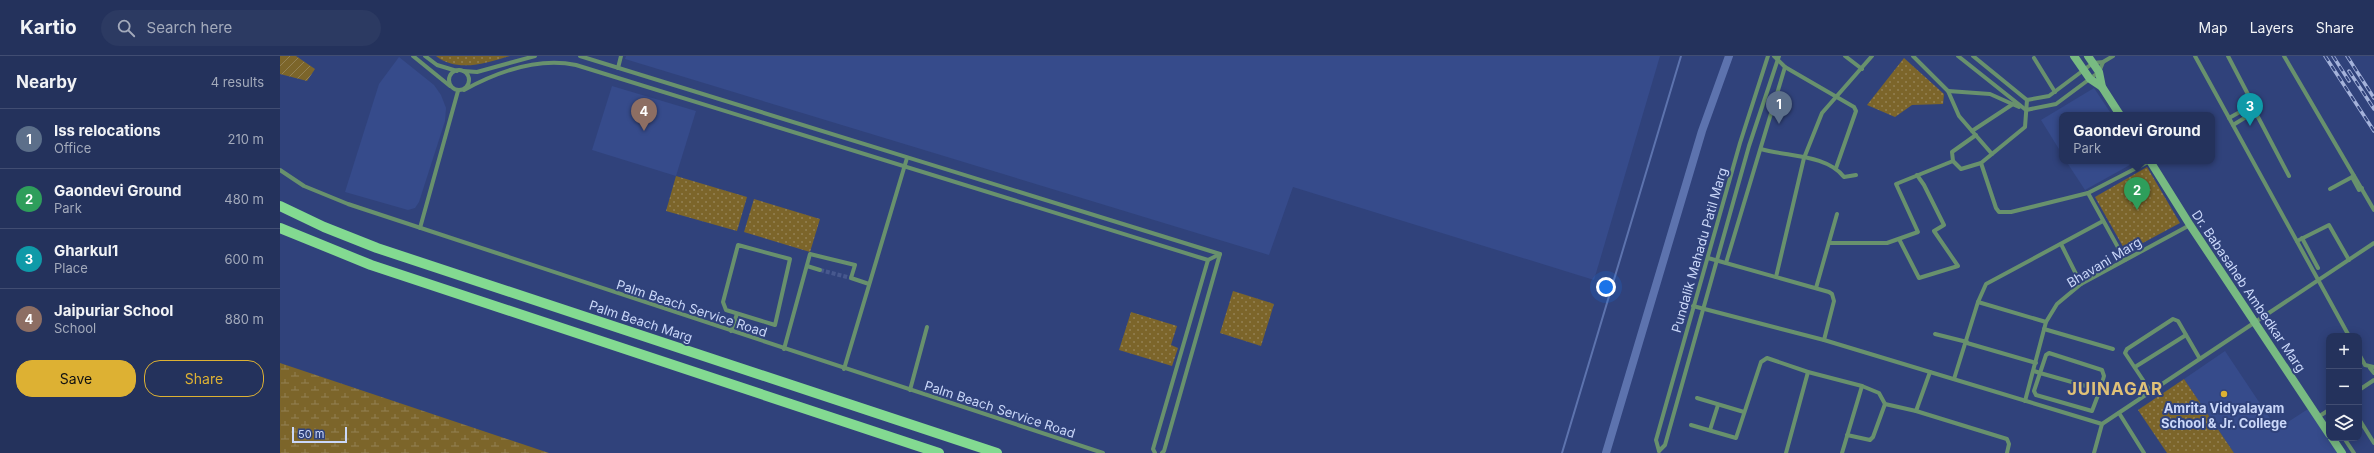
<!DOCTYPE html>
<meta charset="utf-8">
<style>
body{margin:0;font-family:Inter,sans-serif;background:#2c3a62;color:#f1f3f6}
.controls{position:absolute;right:12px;bottom:12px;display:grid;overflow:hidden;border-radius:8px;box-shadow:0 2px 10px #0003}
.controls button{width:36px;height:36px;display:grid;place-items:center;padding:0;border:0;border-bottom:1px solid #414d72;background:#24325c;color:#f1f3f6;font:20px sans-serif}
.scale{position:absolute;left:12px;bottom:10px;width:55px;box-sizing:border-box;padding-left:4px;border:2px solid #cad7f9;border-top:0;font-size:11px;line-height:14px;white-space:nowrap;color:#cad7f9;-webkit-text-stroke:3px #30427b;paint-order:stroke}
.you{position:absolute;left:1326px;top:231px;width:14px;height:14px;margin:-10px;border:3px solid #fff;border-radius:50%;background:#1a73e8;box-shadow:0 0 0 6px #1a73e833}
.badge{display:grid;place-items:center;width:26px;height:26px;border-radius:50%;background:#ddb133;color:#fff;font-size:13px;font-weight:700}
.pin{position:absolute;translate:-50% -33px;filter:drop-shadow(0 1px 2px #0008)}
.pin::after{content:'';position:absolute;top:21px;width:14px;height:12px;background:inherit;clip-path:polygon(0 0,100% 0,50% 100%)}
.popup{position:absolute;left:1779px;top:56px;width:156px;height:52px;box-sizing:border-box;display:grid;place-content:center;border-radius:8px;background:#24325c;filter:drop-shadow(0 1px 3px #0005);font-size:13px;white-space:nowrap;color:#a3aabb}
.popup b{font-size:15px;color:#f1f3f6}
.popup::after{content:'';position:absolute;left:50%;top:100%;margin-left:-8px;border:8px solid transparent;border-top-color:#24325c}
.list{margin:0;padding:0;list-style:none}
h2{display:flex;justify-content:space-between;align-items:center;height:52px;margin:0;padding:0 16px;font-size:17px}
h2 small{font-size:13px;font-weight:400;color:#a3aabb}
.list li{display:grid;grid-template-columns:26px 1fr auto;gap:12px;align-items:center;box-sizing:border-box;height:60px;padding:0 16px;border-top:1px solid #414d72}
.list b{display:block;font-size:15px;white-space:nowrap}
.list p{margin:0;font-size:13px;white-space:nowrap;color:#a3aabb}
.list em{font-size:13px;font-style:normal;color:#a3aabb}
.actions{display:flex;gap:8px;padding:12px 16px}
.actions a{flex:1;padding:9px 0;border:1px solid #ddb133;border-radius:16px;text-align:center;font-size:14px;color:#ddb133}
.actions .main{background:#ddb133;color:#111}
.icon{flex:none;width:22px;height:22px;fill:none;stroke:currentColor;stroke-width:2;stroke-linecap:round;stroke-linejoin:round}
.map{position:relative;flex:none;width:2094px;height:397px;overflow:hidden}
header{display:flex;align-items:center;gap:24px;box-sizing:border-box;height:56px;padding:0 20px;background:#24325c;border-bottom:1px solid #414d72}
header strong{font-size:19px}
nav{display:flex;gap:22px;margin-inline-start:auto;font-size:14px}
.search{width:280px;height:36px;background:#2c3a62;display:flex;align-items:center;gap:10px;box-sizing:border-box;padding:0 14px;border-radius:22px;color:#a3aabb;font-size:15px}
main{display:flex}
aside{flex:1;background:#24325c}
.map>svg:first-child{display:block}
.built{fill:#364b8b}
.grass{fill:url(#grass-dots)}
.wetland{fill:url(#wetland-marsh)}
.garden{fill:url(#garden-furrows)}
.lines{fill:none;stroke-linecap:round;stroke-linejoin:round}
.stream{stroke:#5d73ae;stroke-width:2}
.canal{stroke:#5d73ae;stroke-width:8}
.street-tunnel{stroke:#47588e;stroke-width:4;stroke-dasharray:4 2;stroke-linecap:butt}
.street{stroke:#68916d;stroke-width:4}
.secondary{stroke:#78ba82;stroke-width:8}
.primary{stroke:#83da91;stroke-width:10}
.rail-casing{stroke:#a4b2da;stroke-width:3.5}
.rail{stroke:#30427b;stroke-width:2;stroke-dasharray:6;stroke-linecap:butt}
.poi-dot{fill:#ddb133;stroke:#30427b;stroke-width:1.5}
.labels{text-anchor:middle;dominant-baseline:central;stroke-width:4;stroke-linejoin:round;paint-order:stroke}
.street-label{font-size:13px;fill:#cad7f9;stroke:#30427b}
.poi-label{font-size:13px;font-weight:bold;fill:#cad7f9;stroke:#30427b}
.district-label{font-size:17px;font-weight:bold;letter-spacing:1px;fill:#e0c177;stroke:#30427b}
</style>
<header>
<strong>Kartio</strong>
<div class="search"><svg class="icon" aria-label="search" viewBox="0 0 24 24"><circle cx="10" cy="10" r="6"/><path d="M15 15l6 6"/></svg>Search here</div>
<nav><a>Map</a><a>Layers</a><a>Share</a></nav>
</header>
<main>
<aside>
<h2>Nearby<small>4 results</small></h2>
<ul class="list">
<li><span class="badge" style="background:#5c6f8a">1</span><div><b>Iss relocations</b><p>Office</p></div><em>210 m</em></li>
<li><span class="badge" style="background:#2e9e5b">2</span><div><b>Gaondevi Ground</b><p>Park</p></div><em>480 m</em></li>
<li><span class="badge" style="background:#0f9aa8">3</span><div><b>Gharkul1</b><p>Place</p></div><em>600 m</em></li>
<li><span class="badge" style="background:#8d6e63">4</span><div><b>Jaipuriar School</b><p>School</p></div><em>880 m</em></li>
</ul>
<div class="actions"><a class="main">Save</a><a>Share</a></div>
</aside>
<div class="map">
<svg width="2094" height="397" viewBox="0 0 2094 397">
<defs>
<pattern id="grass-dots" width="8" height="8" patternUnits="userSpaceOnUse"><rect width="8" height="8" fill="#7c652a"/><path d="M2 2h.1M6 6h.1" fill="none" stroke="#938154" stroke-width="1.8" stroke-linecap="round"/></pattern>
<pattern id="wetland-marsh" width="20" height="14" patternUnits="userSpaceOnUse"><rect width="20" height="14" fill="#7c652a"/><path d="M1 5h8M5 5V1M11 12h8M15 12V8" fill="none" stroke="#938154"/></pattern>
<pattern id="garden-furrows" width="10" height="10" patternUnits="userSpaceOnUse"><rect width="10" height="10" fill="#7c652a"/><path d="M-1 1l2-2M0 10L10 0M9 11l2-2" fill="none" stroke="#938154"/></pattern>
</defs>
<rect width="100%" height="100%" fill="#30427b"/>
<g class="built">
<path d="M346,0H1380L1314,224L1013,131L989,199L345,3Z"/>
<path d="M119,1L154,29L161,39L166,52L165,65L139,146L135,152L128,154L65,136L99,28Z"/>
<path d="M332,30L416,55L396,120L312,94Z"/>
<path d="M1814,32L1832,59H1782V98L1761,64Z"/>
<path d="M1786,105H1857L1805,134Z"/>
<path d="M1945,295L1997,373L2028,353L2058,397H1954L1904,323Z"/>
</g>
<g class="grass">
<path d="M156,0H230C206,7 178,17 156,0Z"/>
<path d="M1624,2L1664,38L1663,48L1632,49L1615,61L1587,49Z"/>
<path d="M1867,111L1900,167L1846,196L1815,141Z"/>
<path d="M396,120L467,141L457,175L386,155Z"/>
<path d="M474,143L540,163L530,196L464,176Z"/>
<path d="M953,235L994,248L981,290L940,277Z"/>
<path d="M851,256L897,270L891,289L898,292L892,310L839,294Z"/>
<path d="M1904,323L1954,397H1887L1858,354Z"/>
</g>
<path class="wetland" d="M0,307L269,397H0Z"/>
<path class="garden" d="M0,0H16L35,13L27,25L0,18Z"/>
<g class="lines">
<path class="stream" d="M1282,397L1401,0"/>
<path class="canal" d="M1326,397L1422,75L1449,0"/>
<path class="street-tunnel" d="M540,214L571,222"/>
<g class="street">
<path d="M133,0L170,30"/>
<path d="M145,0L157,9L177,15"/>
<path d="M300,0L940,198L884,395L882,397"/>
<path d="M1494,0L1505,11L1574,51L1576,55L1556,112"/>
<path d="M1565,0L1582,13"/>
<path d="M1633,0L1668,35L1679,60L1712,98"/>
<path d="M1678,0L1746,54L1776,48L1819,16L1823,6"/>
<path d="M1693,0L1747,44L1769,40L1813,7L1823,6L1833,0"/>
<path d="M1915,0L2069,280"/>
<path d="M1948,0L1972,46L1969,51L1949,62"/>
<path d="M2004,0L2094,154"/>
<path d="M1754,2L1775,36"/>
<path d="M338,12L341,0"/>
<circle cx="179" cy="24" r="10"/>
<path d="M183,15L197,16L255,0"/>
<path d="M184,34C217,16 258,1 296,9L928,204L873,393L875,397"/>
<path d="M1668,35L1710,38L1739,51"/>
<path d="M1747,44L1745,71L1701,107L1716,152L1719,156H1731L1808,137L1870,105"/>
<path d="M1953,69L1971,58L1978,61L2009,120"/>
<path d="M1692,75L1733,48"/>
<path d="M1481,93C1507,101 1546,98 1564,121L1576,119"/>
<path d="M1673,105L1672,96L1696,79"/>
<path d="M0,114L24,130L68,148L823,397"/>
<path d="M2072,121L2079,134L2082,132"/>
<path d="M2050,133L2074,120"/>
<path d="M1808,137L1845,204"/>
<path d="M140,172L178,35"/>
<path d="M2022,182L2038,212"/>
<path d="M1619,183L1639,222L1678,210L1654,175L1664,169L1644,129L1637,119"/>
<path d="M2017,185L2049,169L2069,204"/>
<path d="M1549,187H1607L1638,176L1616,128L1673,105L1681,113L1701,107"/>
<path d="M1781,188L1801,228"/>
<path d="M458,189L510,203L495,269L446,254L443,246Z"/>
<path d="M1428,202L1549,236L1552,238L1554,245L1544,284"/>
<path d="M928,204L940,198"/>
<path d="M1446,207L1505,11"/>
<path d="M527,210L540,214"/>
<path d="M1496,221L1524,102L1542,57L1592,0"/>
<path d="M1536,232L1557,158"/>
<path d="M1698,246L1766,266"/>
<path d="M1413,250L1544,284L1822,368L2094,187"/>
<path d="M1764,273L1833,293"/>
<path d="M451,275L457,258"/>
<path d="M1655,278L1687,286"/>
<path d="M1687,287L1756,307"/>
<path d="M504,293L530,198L575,209L571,222L589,228"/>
<path d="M2079,298L2085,309L2094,311"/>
<path d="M1855,311L1906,279"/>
<path d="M2090,312L2094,317"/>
<path d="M564,313L627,102"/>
<path d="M1754,315L1760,317L1820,334L1812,355L1756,339L1754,335L1766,299L1769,297L1822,314L1824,320L1820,334"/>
<path d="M1674,323L1698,246L1706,228L1823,165"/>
<path d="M630,334L647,271"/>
<path d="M2079,334L2094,324"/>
<path d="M1871,336L1845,297L1847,293L1893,263L1898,265L1920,303"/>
<path d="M1417,342L1464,356"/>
<path d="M1745,345L1766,266L1777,248L1801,228L1910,169"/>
<path d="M1636,355L1727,383L1729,388L1727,397"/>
<path d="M1839,357L1864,397"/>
<path d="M2038,361L2049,354"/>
<path d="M2079,363L2094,387"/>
<path d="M1411,369L1456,382L1481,306L1487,302L1528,316L1582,330L1599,337L1605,348L1636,355L1650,316"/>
<path d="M1430,374L1438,349"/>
<path d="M1567,379L1590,384L1593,381L1605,348"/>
<path d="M2064,382L2074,397"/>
<path d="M1379,395L1385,389L1469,90L1499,0"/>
<path d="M1379,395L1376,384L1460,87L1488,0"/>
<path d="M1506,397L1528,316"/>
<path d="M1562,397L1582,330"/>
<path d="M1814,397L1822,368"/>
</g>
<g class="secondary">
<path d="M1794,0L1810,23L1822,31"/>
<path d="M1808,0L1819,16L1822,31L1840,59"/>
<path d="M1870,105L1910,169L2049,378"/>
<path d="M2052,382L2062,397"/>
</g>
<g class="primary">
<path d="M0,150L44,171L97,192L717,397"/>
<path d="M0,172L91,209L659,397"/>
</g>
<g class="rail-casing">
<g id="rail">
<path d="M2045,0L2094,75"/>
<path d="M2053,0L2069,25"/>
<path d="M2067,0L2094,42"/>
<path d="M2069,15L2094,53"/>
</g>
</g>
<use href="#rail" class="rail"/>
</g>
<circle class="poi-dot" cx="1944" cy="338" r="4"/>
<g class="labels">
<g class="street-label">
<text transform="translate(1419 194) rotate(-74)">Pundalik Mahadu Patil Marg</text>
<text transform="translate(1824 206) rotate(-31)">Bhavani Marg</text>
<text transform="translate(1969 235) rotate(56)">Dr. Babasaheb Ambedkar Marg</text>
<text transform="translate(412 252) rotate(18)">Palm Beach Service Road</text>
<text transform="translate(361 265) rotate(18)">Palm Beach Marg</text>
<text transform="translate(720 353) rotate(18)">Palm Beach Service Road</text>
</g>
<g class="poi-label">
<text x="1944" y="352">Amrita Vidyalayam<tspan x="1944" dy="15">School &amp; Jr. College</tspan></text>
</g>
<g class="district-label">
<text x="1835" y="333">JUINAGAR</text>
</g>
</g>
</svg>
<div class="controls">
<button>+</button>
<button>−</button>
<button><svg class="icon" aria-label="layers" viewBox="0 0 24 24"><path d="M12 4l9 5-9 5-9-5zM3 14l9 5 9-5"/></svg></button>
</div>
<div class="scale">50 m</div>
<div class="you"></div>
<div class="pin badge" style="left:1499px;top:68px;background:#5c6f8a">1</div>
<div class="pin badge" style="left:1857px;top:154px;background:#2e9e5b">2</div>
<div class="popup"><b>Gaondevi Ground</b>Park</div>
<div class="pin badge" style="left:1970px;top:70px;background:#0f9aa8">3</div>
<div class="pin badge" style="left:364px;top:75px;background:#8d6e63">4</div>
</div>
</main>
